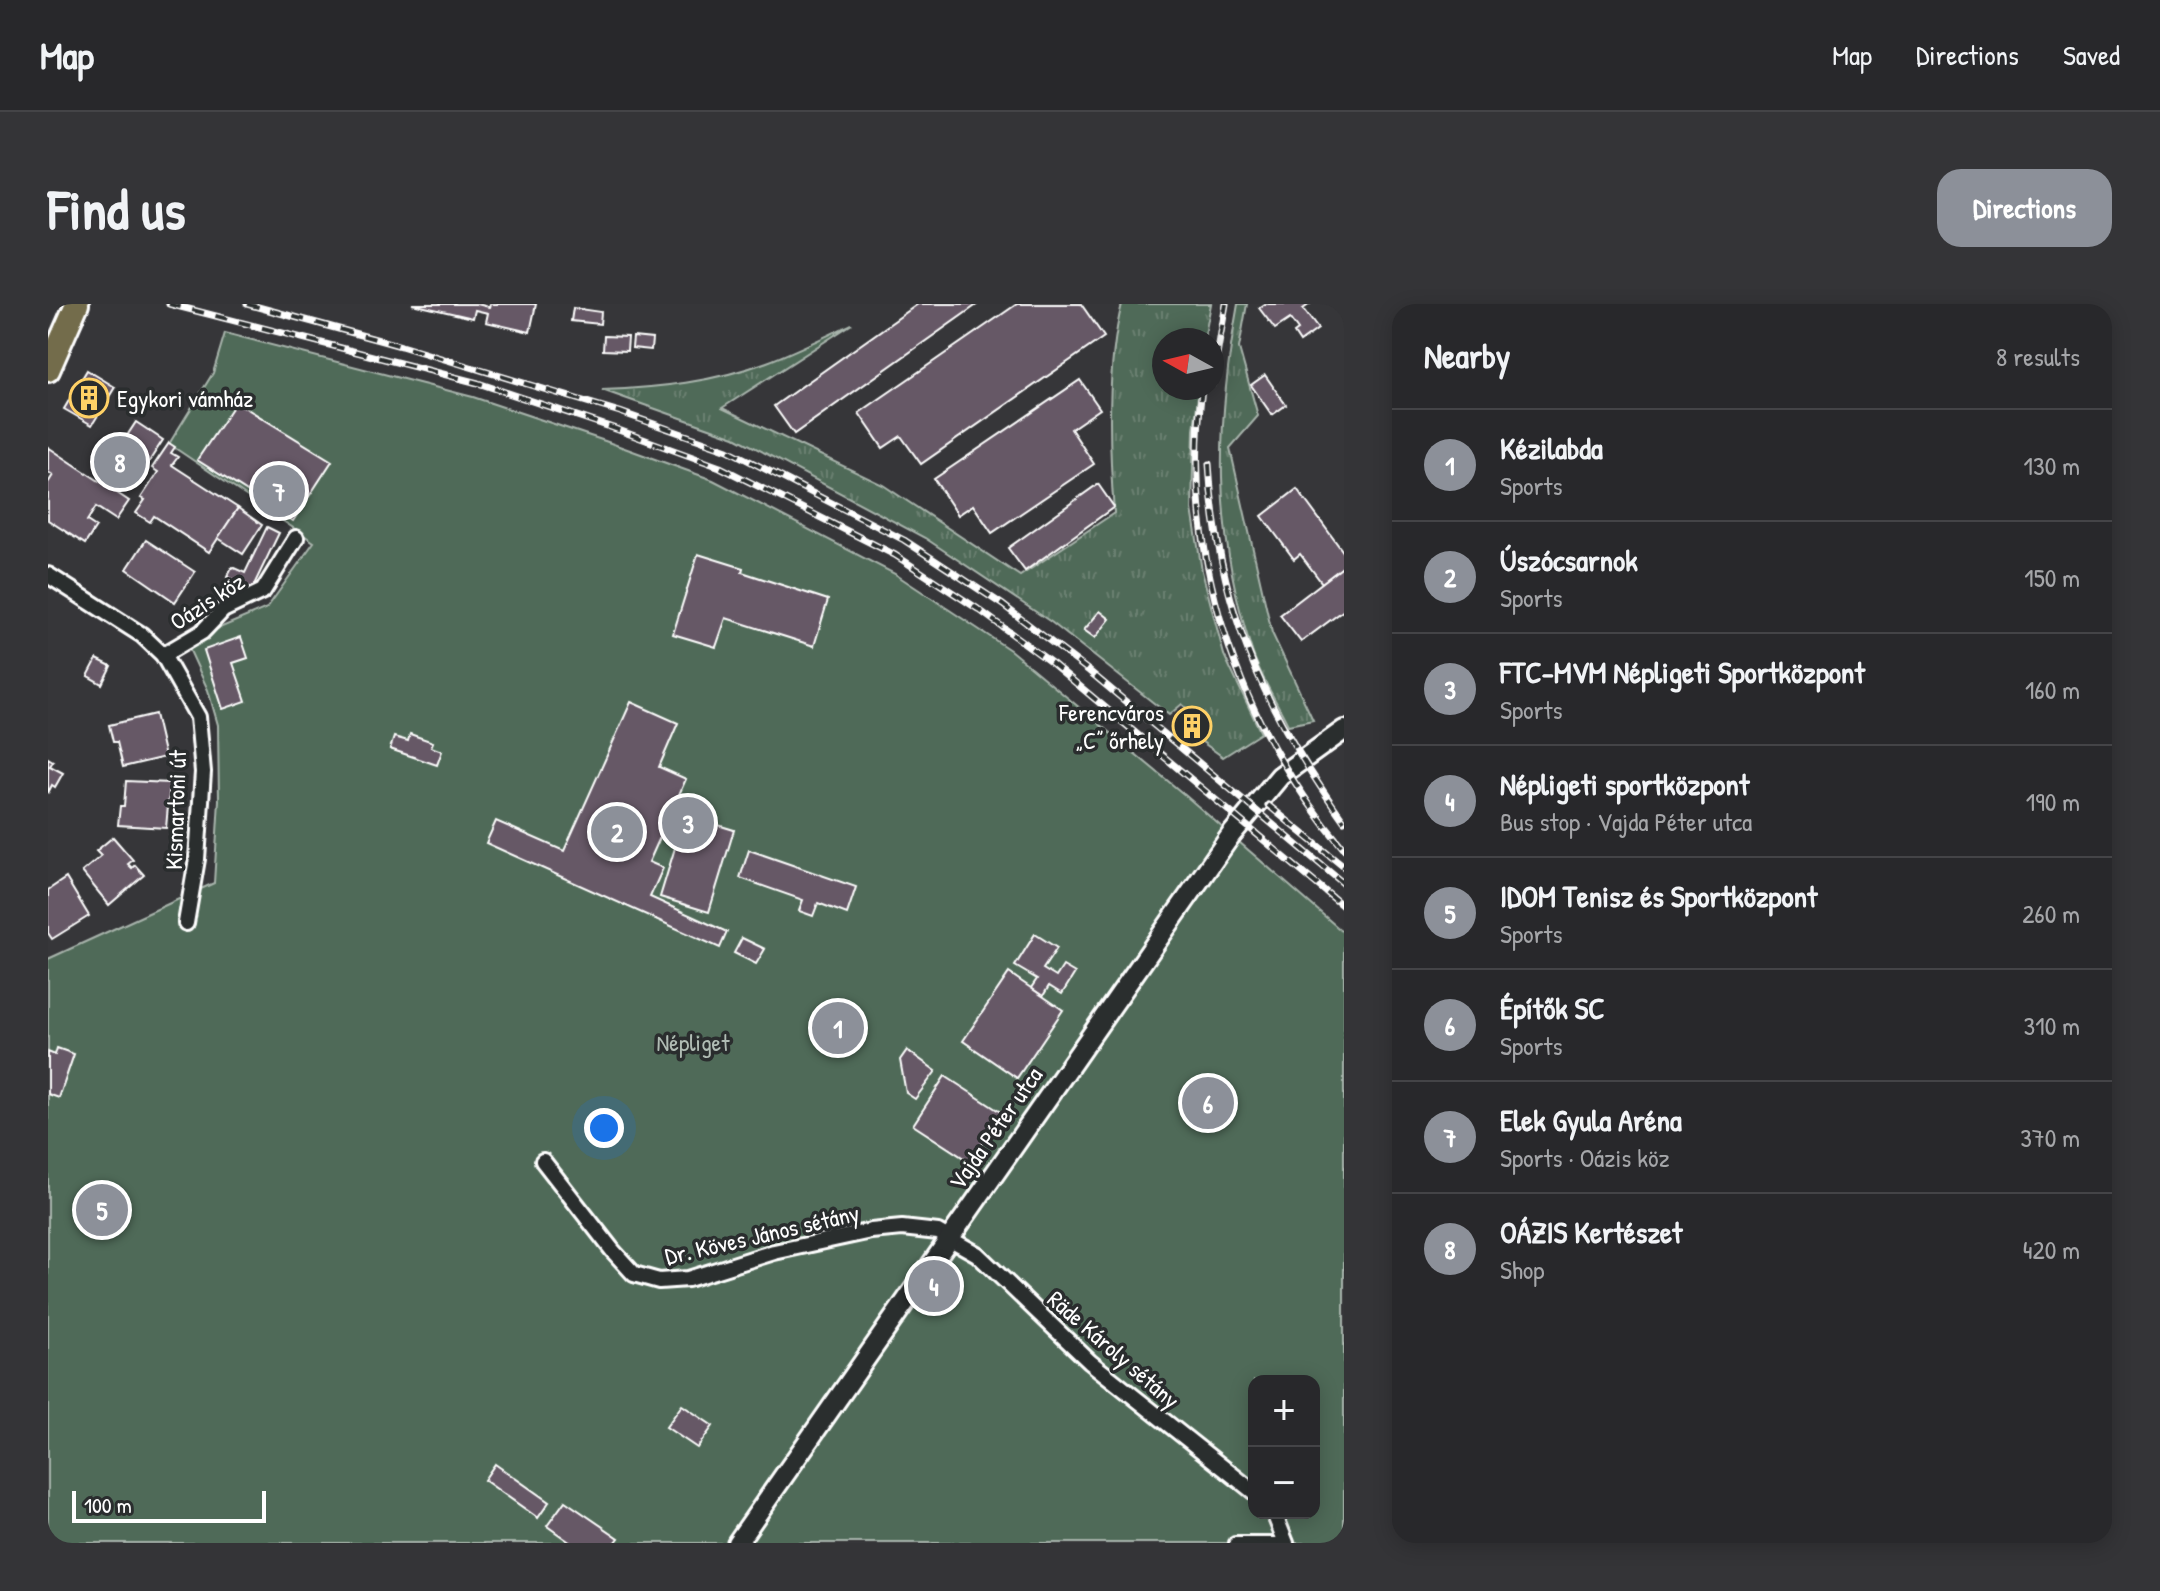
<!DOCTYPE html>
<meta charset="utf-8">
<style>
body{margin:0;font-family:"Patrick Hand",sans-serif;background:#343437;color:#f1f3f6}
.controls{position:absolute;right:24px;bottom:24px;display:grid;overflow:hidden;border-radius:16px;box-shadow:0 4px 20px #0003}
.controls button{width:72px;height:72px;display:grid;place-items:center;padding:0;border:0;border-bottom:2px solid #444447;background:#28282b;color:#f1f3f6;font:40px sans-serif}
.compass{position:absolute;left:1104px;top:24px;width:72px;height:72px;border-radius:50%;background:#28282b;box-shadow:0 4px 20px #0003;rotate:278deg}
.scale{position:absolute;left:24px;bottom:20px;width:194px;box-sizing:border-box;padding-left:8px;border:4px solid #fff;border-top:0;font-size:22px;line-height:28px;white-space:nowrap;color:#fff;-webkit-text-stroke:6px #2a2d2e;paint-order:stroke}
.you{position:absolute;left:556px;top:824px;width:28px;height:28px;margin:-20px;border:6px solid #fff;border-radius:50%;background:#1a73e8;box-shadow:0 0 0 12px #1a73e833}
.badge{display:grid;place-items:center;width:52px;height:52px;border-radius:50%;background:#8c9099;color:#fff;font-size:26px;font-weight:700}
.pin{position:absolute;translate:-50% -50%;border:4px solid #fff;box-shadow:0 2px 8px #0006}
.list{margin:0;padding:0;list-style:none}
h2{display:flex;justify-content:space-between;align-items:center;height:104px;margin:0;padding:0 32px;font-size:34px}
h2 small{font-size:26px;font-weight:400;color:#a5a6a9}
.list li{display:grid;grid-template-columns:52px 1fr auto;gap:24px;align-items:center;box-sizing:border-box;height:112px;padding:0 32px;border-top:2px solid #444447}
.list b{display:block;font-size:30px;white-space:nowrap}
.list p{margin:0;font-size:26px;white-space:nowrap;color:#a5a6a9}
.list em{font-size:26px;font-style:normal;color:#a5a6a9}
.map{position:relative;flex:none;width:1296px;height:1239px;overflow:hidden;border-radius:24px}
header{display:flex;align-items:center;gap:48px;box-sizing:border-box;height:112px;padding:0 40px;background:#28282b;border-bottom:2px solid #444447}
header strong{font-size:38px}
nav{display:flex;gap:44px;margin-inline-start:auto;font-size:28px}
.intro{display:flex;align-items:center;justify-content:space-between;box-sizing:border-box;height:192px;padding:0 48px}
h1{margin:0;font-size:56px}
.button{padding:20px 36px;border-radius:24px;background:#8c9099;color:#fff;font-size:28px;font-weight:700}
main{display:flex;gap:48px;padding:0 48px}
aside{flex:1;background:#28282b;border-radius:24px;box-shadow:0 4px 20px #0003}
.map>svg:first-child{display:block}
.grass{fill:url(#grass-tufts);stroke:#a8b4ac;stroke-width:2}
.park{fill:#506a58;stroke:#a8b4ac;stroke-width:2;fill-rule:evenodd}
.building{fill:#665866;stroke:#fff;stroke-width:2}
.lines{fill:none;stroke-linecap:round;stroke-linejoin:round}
.pedestrian-casing{stroke:#fff;stroke-width:16}
.minor-casing{stroke:#fff;stroke-width:20}
.tertiary-casing{stroke:#fff;stroke-width:24}
.primary-casing{stroke:#fff;stroke-width:28}
.pedestrian{stroke:#2a2d2e;stroke-width:10}
.minor{stroke:#2a2d2e;stroke-width:14}
.tertiary{stroke:#2a2d2e;stroke-width:18}
.primary{stroke:#736c4b;stroke-width:22}
.tram{stroke:#fff;stroke-width:2}
.rail-casing{stroke:#fff;stroke-width:7}
.rail{stroke:#2a2d2e;stroke-width:4;stroke-dasharray:12;stroke-linecap:butt}
.labels{text-anchor:middle;dominant-baseline:central;stroke-width:7;stroke-linejoin:round;paint-order:stroke}
.poi-label{font-size:24px;fill:#fff;stroke:#2a2d2e;text-anchor:start}
.street-label{font-size:24px;fill:#fff;stroke:#2a2d2e}
.park-label{font-size:24px;fill:#b0bcb4;stroke:#2a2d2e}
</style>
<header>
<strong>Map</strong>
<nav><a>Map</a><a>Directions</a><a>Saved</a></nav>
</header>
<div class="intro"><h1>Find us</h1><a class="button">Directions</a></div>
<main>
<div class="map">
<svg width="1296" height="1239" viewBox="0 0 1296 1239">
<defs>
<pattern id="grass-tufts" width="24" height="20" patternUnits="userSpaceOnUse" patternTransform="scale(2)"><rect width="24" height="20" fill="#506a58"/><path d="M3 7l-1-3M5 7V3M7 7l1-3M15 17l-1-3M17 17v-4M19 17l1-3" fill="none" stroke="#6a8071"/></pattern>
</defs>
<rect width="100%" height="100%" fill="#363639"/>
<filter id="ink" filterUnits="userSpaceOnUse"><feTurbulence type="fractalNoise" baseFrequency=".0125" numOctaves="2"/><feDisplacementMap in="SourceGraphic" scale="16" xChannelSelector="R" yChannelSelector="G"/><feConvolveMatrix kernelMatrix="1 2 1 2 8 2 1 2 1" color-interpolation-filters="sRGB"/></filter>
<g filter="url(#ink)">
<g class="grass">
<path d="M1074,0H1163L1156,36H1116V84H1151L1146,126L1144,205L1154,267L1176,351L1213,429L1175,453L1150,435L1158,423L1134,400L1121,411L1003,318L877,234L687,133L554,86C610,84 666,78 719,58C748,47 776,33 804,20L674,104L835,181L972,272L1066,209C1061,144 1058,64 1074,0Z"/>
<path d="M1190,0H1199L1191,44L1210,112L1182,144L1224,329L1265,416L1240,421C1228,396 1211,371 1203,344C1165,227 1168,120 1190,0Z"/>
</g>
<path class="park" d="M177,29L425,93L557,137L665,176L847,270L962,346L1138,492L1296,629V1239H0V655L166,579L171,496L170,421L160,386L138,338L219,304L266,238L121,140L165,69ZM1206,1077H1266V1209H1206Z"/>
<g class="building">
<path d="M364,0H429L441,3L442,0H488L482,28L438,18L440,9L427,6L425,14Z"/>
<path d="M870,0H930L746,130L726,102Z"/>
<path d="M969,0H1033L1056,33L873,160L853,132L835,144L811,109Z"/>
<path d="M1217,0H1262L1255,5L1270,25L1252,38L1246,29L1250,26L1242,15L1227,25L1211,4Z"/>
<path d="M525,4L553,8L552,20L523,17Z"/>
<path d="M556,32L580,33L579,47L555,46Z"/>
<path d="M585,33L604,35L603,46L584,44Z"/>
<path d="M39,66L67,83L44,121L16,105Z"/>
<path d="M1217,71L1238,101L1224,111L1203,81Z"/>
<path d="M1032,76L1052,105L1023,125L1046,160L944,229L925,201L910,211L886,175Z"/>
<path d="M188,98L284,157L245,217L149,156Z"/>
<path d="M88,118L115,136L98,162L71,144Z"/>
<path d="M121,139L127,143L123,149L130,153L124,161L190,204L161,248L106,212L102,218L88,209L97,196L93,194L110,168L104,164Z"/>
<path d="M0,143L81,197L68,216L48,203L39,217L48,223L37,240L0,216V179L5,171L0,168Z"/>
<path d="M1050,180L1066,203L977,267L960,244Z"/>
<path d="M1249,185L1296,249V262L1274,279L1252,250L1246,255L1214,212Z"/>
<path d="M190,204L214,221L195,250L170,234Z"/>
<path d="M219,223L231,229L204,285L179,273L184,263L197,269Z"/>
<path d="M98,236L147,268L127,298L79,265Z"/>
<path d="M650,250L695,264L694,268L780,296L766,342L678,314L668,343L625,330Z"/>
<path d="M1296,262V306L1253,338L1232,311Z"/>
<path d="M1052,307L1062,315L1047,334L1036,326Z"/>
<path d="M193,333L200,354L185,359L198,397L175,405L156,346Z"/>
<path d="M49,355L63,362L54,380L40,372Z"/>
<path d="M583,398L630,419L611,463L638,475L601,558L615,564L602,593L679,628L672,644L438,539L448,517L516,547Z"/>
<path d="M107,410L117,453L75,463L69,438H65L61,421Z"/>
<path d="M1142,412L1154,423L1146,432L1134,422Z"/>
<path d="M362,430L385,438L383,443L394,447L389,461L342,445L346,433L360,437Z"/>
<path d="M0,454L5,457L2,462L15,469L7,483L4,481L0,489Z"/>
<path d="M78,477L122,479L118,524L70,521L72,502H76Z"/>
<path d="M637,511L686,526L661,608L612,593Z"/>
<path d="M65,533L85,556L80,560L84,564L87,561L96,571L61,601L34,568L53,552L48,547Z"/>
<path d="M701,546L808,583L799,610L770,599L765,612L751,607L755,596L692,574Z"/>
<path d="M18,574L41,612L4,635L0,629V586Z"/>
<path d="M987,630L1009,644L995,665L1008,673L1015,662L1027,669L1014,690L1001,682L995,692L983,684L989,675L967,662Z"/>
<path d="M694,634L717,645L708,660L686,649Z"/>
<path d="M961,669L1015,706L969,774L915,737Z"/>
<path d="M9,744L26,750L11,794L0,790V748L7,751Z"/>
<path d="M859,746L888,767L867,795L858,789L852,756Z"/>
<path d="M897,772L954,809L922,858L865,821Z"/>
<path d="M634,1101L665,1122L649,1144L618,1123Z"/>
<path d="M447,1160L501,1198L490,1214L436,1176Z"/>
<path d="M517,1197L571,1234L567,1239H523L499,1222Z"/>
</g>
<g class="lines">
<g class="pedestrian-casing">
<path id="pedestrian" d="M1187,1239H1238"/>
</g>
<g class="minor-casing">
<g id="minor">
<path d="M0,271L94,331L115,351L150,413L155,468L149,555L138,619"/>
<path d="M115,351L154,328L175,306L215,287L248,234"/>
<path d="M495,857L565,947L586,970L611,977L640,975L726,948L823,927L854,924L890,928L929,950L1042,1058L1206,1188"/>
<path d="M1226,1209L1238,1239"/>
</g>
</g>
<g class="tertiary-casing">
<path id="tertiary" d="M689,1239L1183,531L1232,472L1296,426"/>
</g>
<g class="primary-casing">
<path id="primary" d="M0,66L29,0"/>
</g>
<use href="#pedestrian" class="pedestrian"/>
<use href="#minor" class="minor"/>
<use href="#tertiary" class="tertiary"/>
<use href="#primary" class="primary"/>
<path class="tram" d="M0,11L5,0"/>
<g class="rail-casing">
<g id="rail">
<path d="M121,0L430,79L565,124L672,163L847,251L930,305L1005,360L1296,603"/>
<path d="M199,0L353,42L572,108L680,146L856,236L955,301L1041,367L1296,580"/>
<path d="M1164,80L1178,0"/>
<path d="M1154,84C1133,251 1188,417 1296,545"/>
<path d="M1161,160C1169,301 1214,403 1296,517"/>
<path d="M1220,501L1296,563"/>
</g>
</g>
<use href="#rail" class="rail"/>
</g>
</g>
<defs>
<g id="building-ring" transform="scale(2)"><circle r="9.5" fill="#2a2d2e" stroke="#ffd166" stroke-width="1.5"/><path d="M-4-6H4V6H1V3H-1V6H-4ZM-2.5-4.3h1.7v1.8h-1.7ZM.8-4.3h1.7v1.8H.8ZM-2.5-1h1.7V.8h-1.7ZM.8-1h1.7V.8H.8Z" fill="#ffd166"/></g>
</defs>
<g fill-rule="evenodd">
<use href="#building-ring" x="41" y="94"/>
<use href="#building-ring" x="1144" y="422"/>
</g>
<g class="labels">
<g class="poi-label">
<text x="69" y="94">Egykori vámház</text>
<text x="1116" y="408" text-anchor="end">Ferencváros<tspan x="1116" dy="28">„C” őrhely</tspan></text>
</g>
<g class="street-label">
<text transform="translate(159 297) rotate(-33)">Oázis köz</text>
<text transform="translate(127 506) rotate(-88)">Kismartoni út</text>
<text transform="translate(947 824) rotate(-55)">Vajda Péter utca</text>
<text transform="translate(714 930) rotate(-13)">Dr. Köves János sétány</text>
<text transform="translate(1066 1045) rotate(41)">Räde Károly sétány</text>
</g>
<g class="park-label">
<text x="645" y="738">Népliget</text>
</g>
</g>
</svg>
<div class="controls">
<button>+</button>
<button>−</button>
</div>
<svg class="compass" viewBox="-18 -18 36 36"><path d="M0-13l5 13h-10z" fill="#e53935"/><path d="M0 13l5-13h-10z" fill="#a5a6a9"/></svg>
<div class="scale">100 m</div>
<div class="you"></div>
<div class="pin badge" style="left:790px;top:724px">1</div>
<div class="pin badge" style="left:569px;top:528px">2</div>
<div class="pin badge" style="left:640px;top:519px">3</div>
<div class="pin badge" style="left:886px;top:982px">4</div>
<div class="pin badge" style="left:54px;top:906px">5</div>
<div class="pin badge" style="left:1160px;top:799px">6</div>
<div class="pin badge" style="left:231px;top:187px">7</div>
<div class="pin badge" style="left:72px;top:158px">8</div>
</div>
<aside>
<h2>Nearby<small>8 results</small></h2>
<ul class="list">
<li><span class="badge">1</span><div><b>Kézilabda</b><p>Sports</p></div><em>130 m</em></li>
<li><span class="badge">2</span><div><b>Úszócsarnok</b><p>Sports</p></div><em>150 m</em></li>
<li><span class="badge">3</span><div><b>FTC-MVM Népligeti Sportközpont</b><p>Sports</p></div><em>160 m</em></li>
<li><span class="badge">4</span><div><b>Népligeti sportközpont</b><p>Bus stop · Vajda Péter utca</p></div><em>190 m</em></li>
<li><span class="badge">5</span><div><b>IDOM Tenisz és Sportközpont</b><p>Sports</p></div><em>260 m</em></li>
<li><span class="badge">6</span><div><b>Építők SC</b><p>Sports</p></div><em>310 m</em></li>
<li><span class="badge">7</span><div><b>Elek Gyula Aréna</b><p>Sports · Oázis köz</p></div><em>370 m</em></li>
<li><span class="badge">8</span><div><b>OÁZIS Kertészet</b><p>Shop</p></div><em>420 m</em></li>
</ul>
</aside>
</main>
